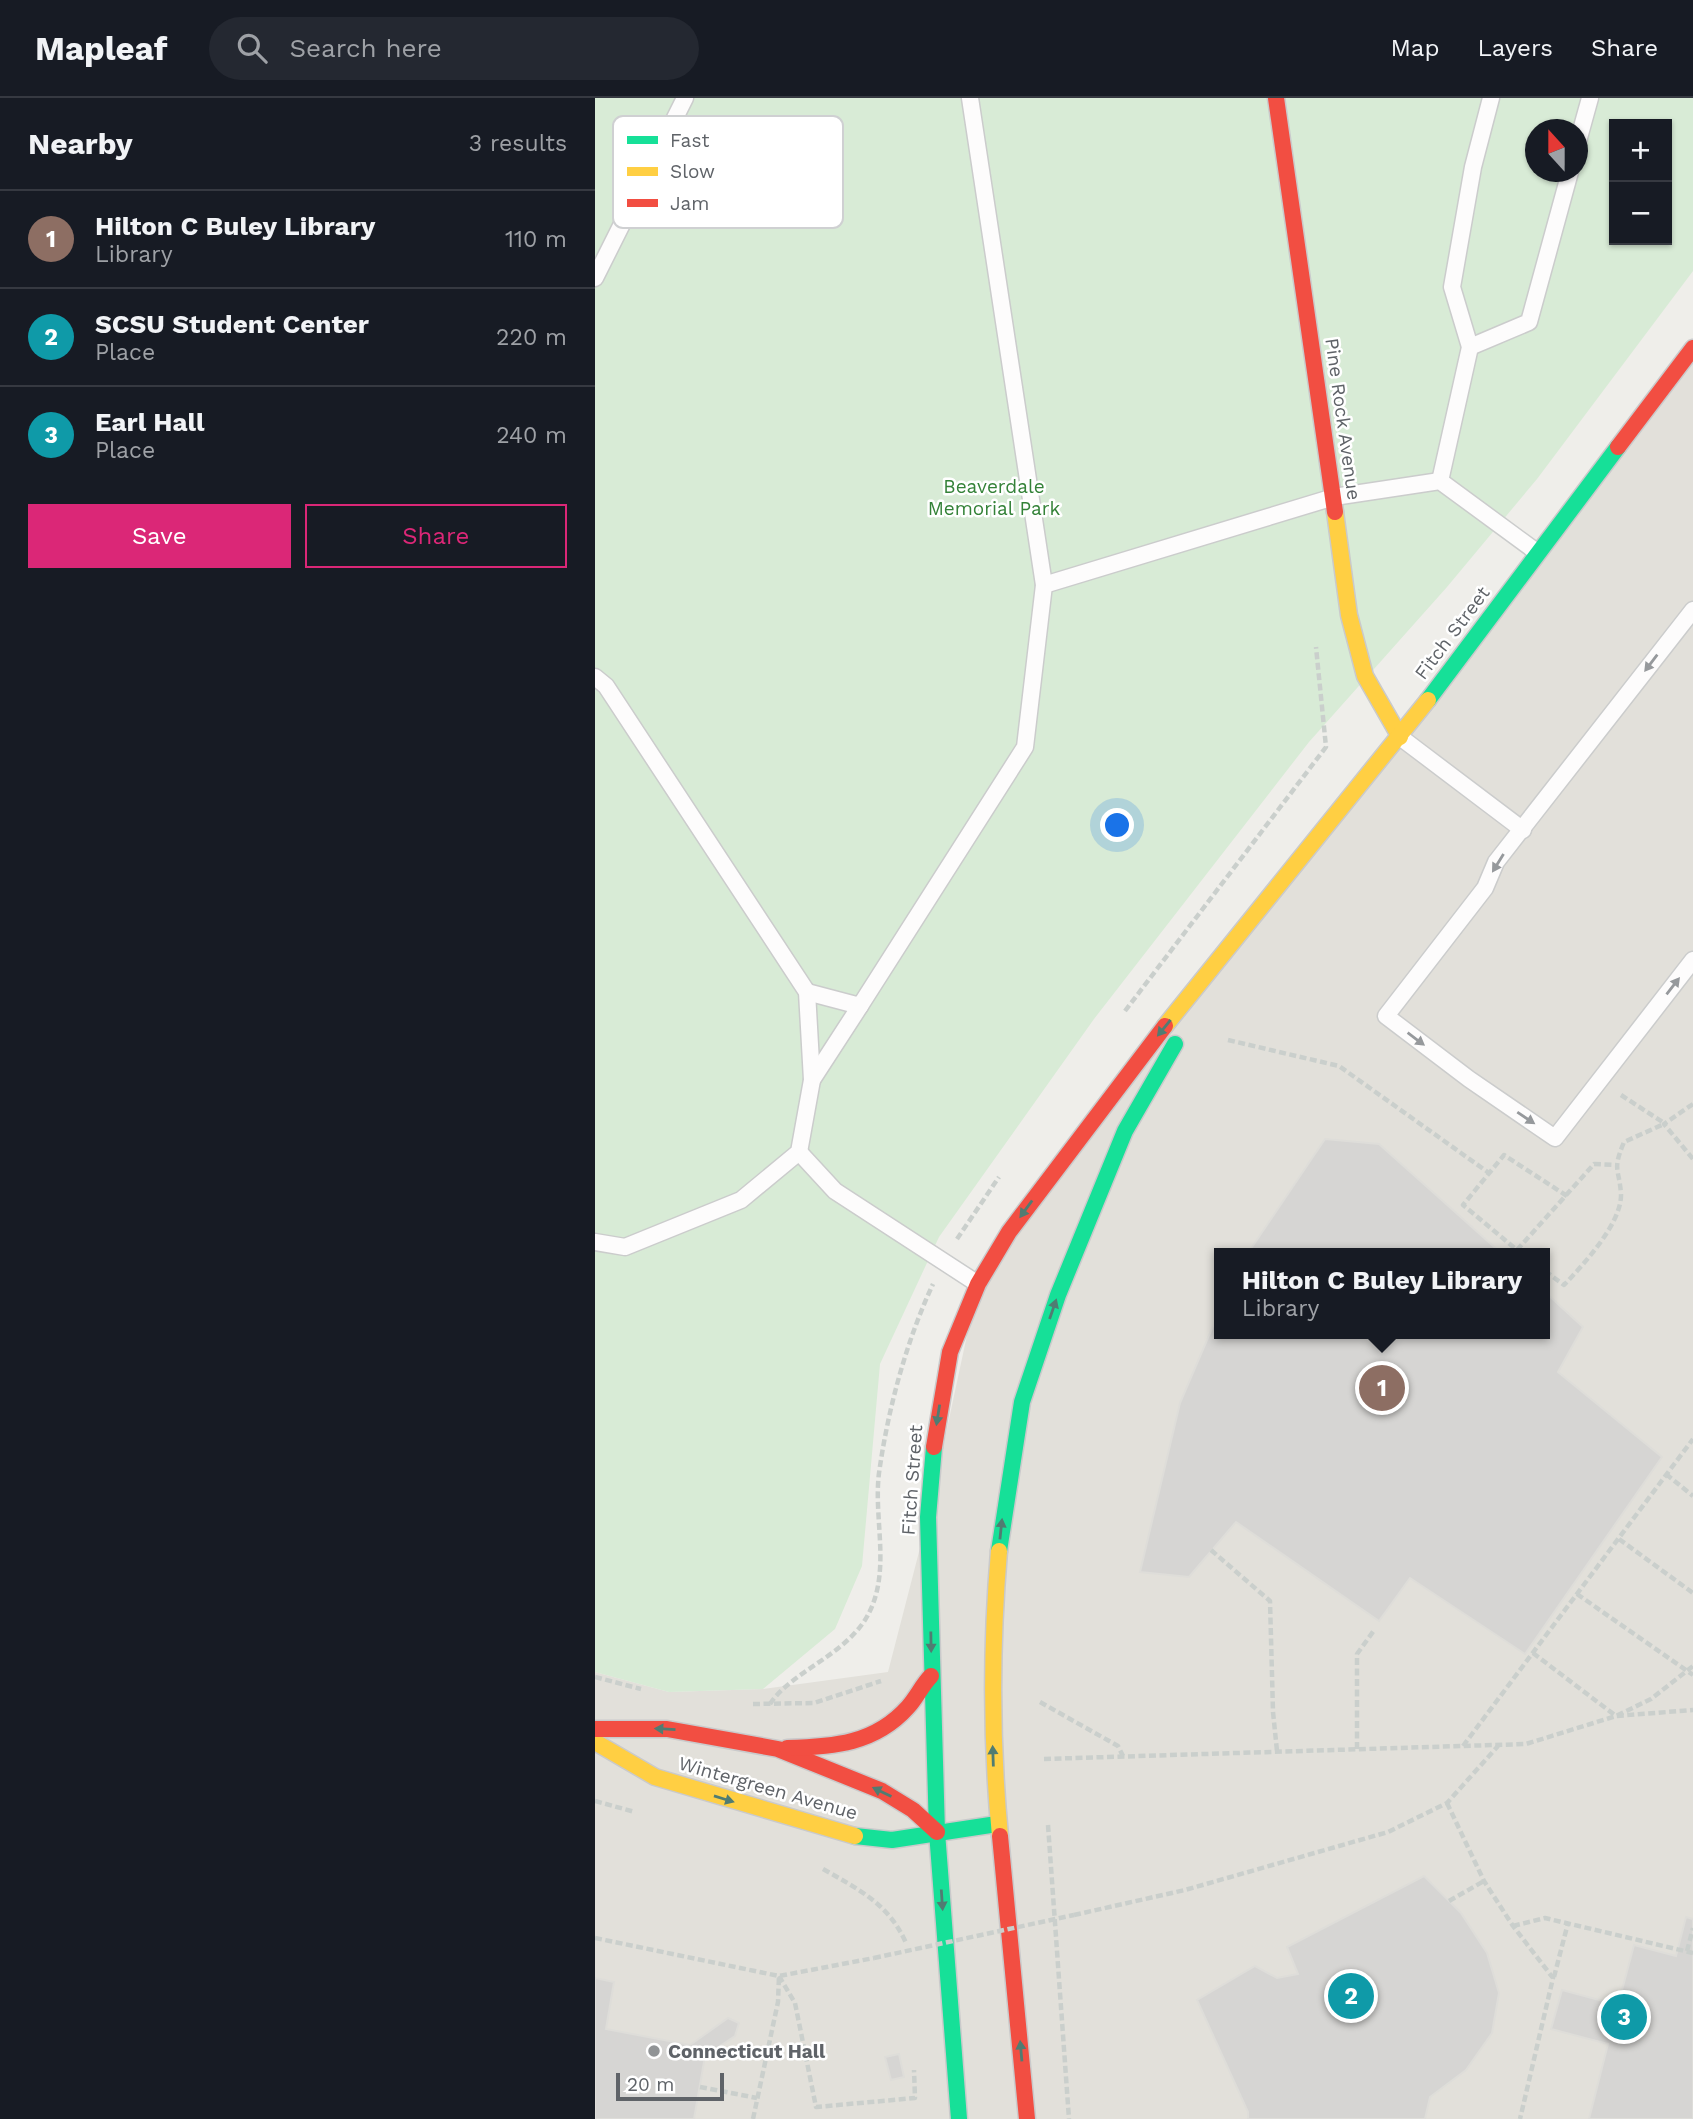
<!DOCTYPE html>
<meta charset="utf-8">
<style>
body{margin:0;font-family:"Work Sans",sans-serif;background:#242831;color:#f1f3f6}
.controls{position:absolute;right:21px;top:21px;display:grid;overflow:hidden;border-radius:0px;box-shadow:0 2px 5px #0004}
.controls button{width:63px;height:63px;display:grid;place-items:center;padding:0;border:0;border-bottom:2px solid #363941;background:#171b24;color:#f1f3f6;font:35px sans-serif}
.compass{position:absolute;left:930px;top:21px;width:63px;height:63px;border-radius:50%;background:#171b24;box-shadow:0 2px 5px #0004;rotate:339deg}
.scale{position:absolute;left:21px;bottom:18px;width:108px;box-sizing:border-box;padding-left:7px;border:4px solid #5f6368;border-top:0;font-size:19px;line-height:24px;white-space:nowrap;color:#5f6368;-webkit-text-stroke:5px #fff;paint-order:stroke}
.you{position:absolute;left:523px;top:728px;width:24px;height:24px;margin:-18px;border:5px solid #fff;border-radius:50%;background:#1a73e8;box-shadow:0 0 0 10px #1a73e833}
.badge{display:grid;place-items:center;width:46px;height:46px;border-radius:50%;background:#db2777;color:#fff;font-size:23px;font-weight:700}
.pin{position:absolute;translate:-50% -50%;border:4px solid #fff;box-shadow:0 2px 7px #0006}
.popup{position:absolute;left:619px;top:1150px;width:336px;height:91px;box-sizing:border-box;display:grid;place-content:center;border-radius:0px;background:#171b24;filter:drop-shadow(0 2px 5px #0005);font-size:23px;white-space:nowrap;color:#9ea1a6}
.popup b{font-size:26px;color:#f1f3f6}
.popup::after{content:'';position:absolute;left:50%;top:100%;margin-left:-14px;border:14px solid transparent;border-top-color:#171b24}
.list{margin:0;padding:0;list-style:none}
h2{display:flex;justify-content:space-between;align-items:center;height:91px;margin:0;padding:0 28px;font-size:30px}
h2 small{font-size:23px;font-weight:400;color:#9ea1a6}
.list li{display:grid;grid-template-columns:46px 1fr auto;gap:21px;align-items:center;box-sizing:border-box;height:98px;padding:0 28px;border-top:2px solid #363941}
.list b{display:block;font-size:26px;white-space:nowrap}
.list p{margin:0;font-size:23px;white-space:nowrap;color:#9ea1a6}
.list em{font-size:23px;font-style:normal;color:#9ea1a6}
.actions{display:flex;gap:14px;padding:21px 28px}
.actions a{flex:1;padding:16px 0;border:2px solid #db2777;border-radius:0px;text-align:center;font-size:24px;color:#db2777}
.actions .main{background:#db2777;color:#fff}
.icon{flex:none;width:38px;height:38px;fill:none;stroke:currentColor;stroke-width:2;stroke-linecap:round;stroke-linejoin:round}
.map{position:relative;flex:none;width:1098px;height:2021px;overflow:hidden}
header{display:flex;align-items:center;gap:42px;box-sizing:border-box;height:98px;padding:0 35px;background:#171b24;border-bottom:2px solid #363941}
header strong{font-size:33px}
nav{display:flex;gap:38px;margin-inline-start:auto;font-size:24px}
.search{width:490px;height:63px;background:#242831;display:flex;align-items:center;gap:18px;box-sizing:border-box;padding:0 24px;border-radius:38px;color:#9ea1a6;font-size:26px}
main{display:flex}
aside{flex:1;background:#171b24}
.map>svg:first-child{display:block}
.education{fill:#e2e0da;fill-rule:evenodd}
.green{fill:#d8ebd6;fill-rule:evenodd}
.building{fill:#d6d5d3;stroke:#deddd9;stroke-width:2}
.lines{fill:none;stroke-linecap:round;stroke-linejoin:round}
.lane-casing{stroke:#cbcccc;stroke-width:19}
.fast-casing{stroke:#cacacb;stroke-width:19}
.slow-casing{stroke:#cacacb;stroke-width:19}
.jam-casing{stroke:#cacacb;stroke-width:19}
.path{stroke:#cacfcc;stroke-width:4.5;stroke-dasharray:7 3.5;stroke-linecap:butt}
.lane{stroke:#fdfcfc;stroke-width:16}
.fast{stroke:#16e098;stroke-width:16}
.slow{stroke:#ffcf43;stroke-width:16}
.jam{stroke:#f24e42;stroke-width:16}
.path-bridge{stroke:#cacfcc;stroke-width:4.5;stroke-dasharray:7 3.5;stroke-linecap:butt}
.oneway{fill:#96999c}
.oneway2{fill:#507c72}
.poi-dot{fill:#919496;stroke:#fff;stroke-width:2.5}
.labels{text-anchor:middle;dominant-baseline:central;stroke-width:5;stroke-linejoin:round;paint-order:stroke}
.street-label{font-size:19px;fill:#5f6368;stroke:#fff}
.park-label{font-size:19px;fill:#348238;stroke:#fff}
.poi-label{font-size:19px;font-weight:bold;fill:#5f6368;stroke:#fff;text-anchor:start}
.key{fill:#fff;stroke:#cfd0d2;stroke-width:2}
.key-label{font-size:19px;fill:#5f6368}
</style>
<header>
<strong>Mapleaf</strong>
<div class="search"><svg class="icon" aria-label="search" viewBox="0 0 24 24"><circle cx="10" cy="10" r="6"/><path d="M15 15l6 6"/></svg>Search here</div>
<nav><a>Map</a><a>Layers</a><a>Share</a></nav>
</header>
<main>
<aside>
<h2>Nearby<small>3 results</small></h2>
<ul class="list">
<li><span class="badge" style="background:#8d6e63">1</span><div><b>Hilton C Buley Library</b><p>Library</p></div><em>110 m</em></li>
<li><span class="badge" style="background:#0f9aa8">2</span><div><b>SCSU Student Center</b><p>Place</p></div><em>220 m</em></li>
<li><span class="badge" style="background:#0f9aa8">3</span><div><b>Earl Hall</b><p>Place</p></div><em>240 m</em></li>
</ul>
<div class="actions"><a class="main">Save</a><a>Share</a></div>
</aside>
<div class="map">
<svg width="1098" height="2021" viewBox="0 0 1098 2021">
<rect width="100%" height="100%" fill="#efeeea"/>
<path class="education" d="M1098,253V2021H0V1574L74,1594L168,1591L293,1574L333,1419L383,1186ZM624,1155H950V1236H624Z"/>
<path class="green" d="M0,0H1098V173L942,381L852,489L714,644L499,921L344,1139L285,1266L267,1468L240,1531L168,1591L74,1594L0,1574ZM1019,26H1072V142H1019ZM940,32H982V74H940Z"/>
<g class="building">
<path d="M730,1041L784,1046L906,1155H653Z"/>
<path d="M950,1194L988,1229L963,1274L1067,1359L930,1556L815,1480L784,1523L641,1424L594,1479L545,1474L585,1305L624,1214V1236H950Z"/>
<path d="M829,1778L866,1815L892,1855L904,1895L897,1935L871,1972L835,1999L830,2021H653V2014L602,1902L660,1868L682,1880L703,1876L692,1849Z"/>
<path d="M1091,1819L1098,1821V2021H994L1013,1946L956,1931L967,1892L1023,1907L1039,1847L1081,1858Z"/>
<path d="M0,1880L19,1884L11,1931L95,1947L133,1920L144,1925L140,1938L110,1958L99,2021H0Z"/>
<path d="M304,1956L309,1979L296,1982L290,1959Z"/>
</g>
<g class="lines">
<g class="lane-casing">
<g id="lane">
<path d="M982,47L995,0"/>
<path d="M0,180L90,0"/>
<path d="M875,249L934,224L975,74"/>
<path d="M845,383L875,249L857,189L878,69L896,0"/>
<path d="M449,487L739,399L845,383L943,455"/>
<path d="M1098,512L901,764L890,790L791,918L874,981L960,1040L1098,862"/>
<path d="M0,579L11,588L212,894L217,982L204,1054L146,1102L30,1149L0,1144"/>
<path d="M805,639L928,732"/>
<path d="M212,894L265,908L430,649L449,487L375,0"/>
<path d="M217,982L265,908"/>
<path d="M204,1054L240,1093L383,1186"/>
</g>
</g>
<g class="fast-casing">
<g id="fast">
<path d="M833,602L1023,349"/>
<path d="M339,1349L333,1419L342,1734L364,2021"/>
<path d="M404,1453L427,1304L463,1197L530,1033L580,946"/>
<path d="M260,1738L297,1742L402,1726"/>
</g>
</g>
<g class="slow-casing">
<g id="slow">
<path d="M740,414L754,517L770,578L805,639"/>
<path d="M570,928L833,602"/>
<path d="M404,1453C396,1548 396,1643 405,1738"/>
<path d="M0,1644L60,1679L260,1738"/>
</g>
</g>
<g class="jam-casing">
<g id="jam">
<path d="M681,0L740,414"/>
<path d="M1023,349L1098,250"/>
<path d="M339,1349L355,1254L383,1186L414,1134L570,928"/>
<path d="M0,1631H72L183,1651L287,1693L318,1712L342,1734"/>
<path d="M192,1650C238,1649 280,1646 313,1609C322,1599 327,1587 336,1578"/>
<path d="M405,1738L432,2021"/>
</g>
</g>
<g class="path">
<path d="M530,913L731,649L721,549"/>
<path d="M633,942L744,968L894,1075"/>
<path d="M1026,997L1069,1025"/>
<path d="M1098,1006L1069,1026L1098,1061"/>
<path d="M972,1098L909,1057L868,1107L922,1152L999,1066L1019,1067"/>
<path d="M362,1141L404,1079"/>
<path d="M950,1173L969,1187C988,1167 1027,1125 1026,1096C1024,1069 1017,1073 1029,1044L1069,1026"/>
<path d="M1071,1376L1098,1398"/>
<path d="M1024,1441L1098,1495"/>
<path d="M616,1452L675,1503L678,1614L682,1653"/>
<path d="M982,1496L1098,1577"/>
<path d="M938,1555L1021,1618L1098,1612"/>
<path d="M0,1579L46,1591"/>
<path d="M445,1604L523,1648L528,1658"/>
<path d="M158,1606L219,1605L286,1583"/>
<path d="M175,1606C195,1575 246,1559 270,1522C298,1477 278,1423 284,1375C293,1311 311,1244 338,1186"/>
<path d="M868,1648L1098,1341"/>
<path d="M762,1651V1556L780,1531"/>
<path d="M449,1661L931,1646L1021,1618L1056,1601L1098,1568"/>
<path d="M0,1703L40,1714"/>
<path d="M852,1705L889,1783L918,1828L958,1880L925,2021"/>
<path d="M453,1727L474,2021"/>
<path d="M228,1771C263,1791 294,1806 311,1845"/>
<path d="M854,1803L889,1783"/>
<path d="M479,1817L590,1792L793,1734L852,1705L903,1648"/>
<path d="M918,1828L950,1820L1098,1855"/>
<path d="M0,1840L184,1878L279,1860"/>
<path d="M1092,1853L1098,1830"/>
<path d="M184,1878L200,1905L221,2009L320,2000L319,1972"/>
<path d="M959,1879L973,1825"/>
<path d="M105,1989L162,2000"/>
<path d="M158,2021L183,1904L184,1878"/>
</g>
<use href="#lane" class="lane"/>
<use href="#fast" class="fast"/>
<use href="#slow" class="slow"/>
<use href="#jam" class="jam"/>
<path class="path-bridge" d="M279,1860L479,1817"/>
</g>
<defs><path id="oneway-solid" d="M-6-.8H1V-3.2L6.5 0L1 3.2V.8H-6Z" transform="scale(1.75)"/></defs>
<g class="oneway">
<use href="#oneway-solid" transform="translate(1056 565) rotate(127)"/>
<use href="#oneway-solid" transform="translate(903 765) rotate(122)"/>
<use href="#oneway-solid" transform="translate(1078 888) rotate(-52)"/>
<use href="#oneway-solid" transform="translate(821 941) rotate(37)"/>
<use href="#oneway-solid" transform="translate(931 1020) rotate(34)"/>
</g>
<g class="oneway2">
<use href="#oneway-solid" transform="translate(569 930) rotate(129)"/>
<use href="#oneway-solid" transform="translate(431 1111) rotate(126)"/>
<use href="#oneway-solid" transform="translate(458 1211) rotate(-71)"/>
<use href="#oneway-solid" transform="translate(343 1317) rotate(99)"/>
<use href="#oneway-solid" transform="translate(406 1431) rotate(-84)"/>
<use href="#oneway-solid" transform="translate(336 1544) rotate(89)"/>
<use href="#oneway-solid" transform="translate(70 1631) rotate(-177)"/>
<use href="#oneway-solid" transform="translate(398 1658) rotate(-92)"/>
<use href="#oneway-solid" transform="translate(287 1694) rotate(-154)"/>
<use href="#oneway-solid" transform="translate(129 1701) rotate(17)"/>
<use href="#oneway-solid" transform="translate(347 1802) rotate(86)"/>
<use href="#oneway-solid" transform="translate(426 1953) rotate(-95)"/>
</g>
<circle class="poi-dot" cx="59" cy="1953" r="7"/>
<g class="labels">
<g class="street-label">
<text transform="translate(748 321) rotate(82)">Pine Rock Avenue</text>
<text transform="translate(857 535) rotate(-53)">Fitch Street</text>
<text transform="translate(317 1382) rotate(-86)">Fitch Street</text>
<text transform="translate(173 1690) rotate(16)">Wintergreen Avenue</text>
</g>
<g class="park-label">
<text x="399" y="388">Beaverdale<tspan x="399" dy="22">Memorial Park</tspan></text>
</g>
<g class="poi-label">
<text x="73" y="1953">Connecticut Hall</text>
</g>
</g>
<rect x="18" y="18" width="230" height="112" rx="10" class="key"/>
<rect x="32" y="38" width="31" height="8" fill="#16e098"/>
<rect x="32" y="69" width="31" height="9" fill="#ffcf43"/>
<rect x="32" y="101" width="31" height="8" fill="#f24e42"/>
<g class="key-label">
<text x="75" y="49">Fast</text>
<text x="75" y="80">Slow</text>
<text x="75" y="112">Jam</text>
</g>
</svg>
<div class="controls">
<button>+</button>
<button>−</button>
</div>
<svg class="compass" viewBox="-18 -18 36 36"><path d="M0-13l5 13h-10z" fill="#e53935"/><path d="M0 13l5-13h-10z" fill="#9ea1a6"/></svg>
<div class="scale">20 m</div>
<div class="you"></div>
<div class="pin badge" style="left:787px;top:1290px;background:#8d6e63">1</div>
<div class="popup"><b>Hilton C Buley Library</b>Library</div>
<div class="pin badge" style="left:756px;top:1898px;background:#0f9aa8">2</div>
<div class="pin badge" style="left:1029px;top:1919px;background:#0f9aa8">3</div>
</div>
</main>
